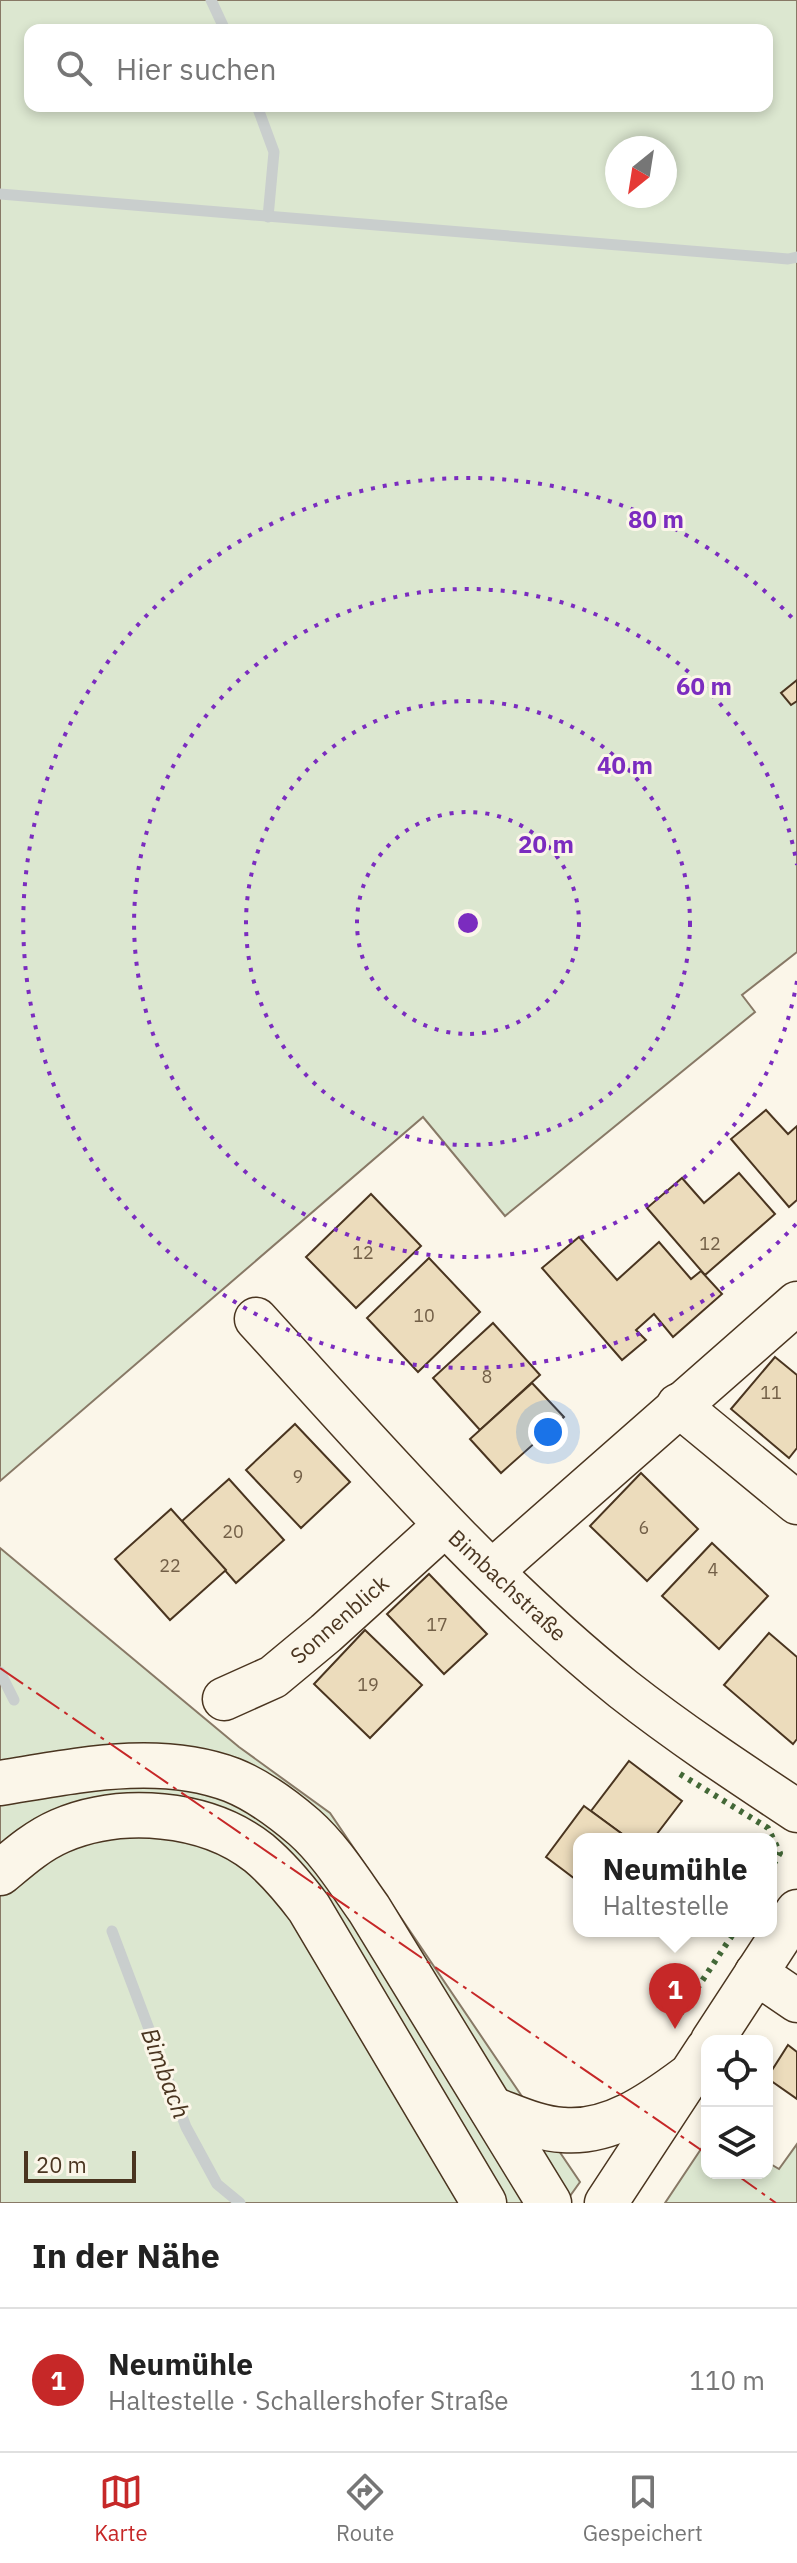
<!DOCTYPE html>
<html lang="de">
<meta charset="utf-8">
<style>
body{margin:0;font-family:"IBM Plex Sans",sans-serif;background:#f6f6f6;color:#222}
.controls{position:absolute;right:24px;bottom:24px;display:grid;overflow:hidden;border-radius:16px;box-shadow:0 4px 12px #0003}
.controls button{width:72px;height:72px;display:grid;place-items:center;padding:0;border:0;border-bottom:2px solid #e0e0e0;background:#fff;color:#222;font:40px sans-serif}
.compass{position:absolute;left:605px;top:136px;width:72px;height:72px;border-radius:50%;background:#fff;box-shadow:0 4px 12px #0003;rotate:210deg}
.scale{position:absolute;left:24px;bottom:20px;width:112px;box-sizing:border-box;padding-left:8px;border:4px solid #4a3520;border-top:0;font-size:22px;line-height:28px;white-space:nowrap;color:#4a3520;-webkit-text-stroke:6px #fbf6e9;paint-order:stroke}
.you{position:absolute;left:548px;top:1432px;width:28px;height:28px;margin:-20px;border:6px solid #fff;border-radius:50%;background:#1a73e8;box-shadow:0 0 0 12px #1a73e833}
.badge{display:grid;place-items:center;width:52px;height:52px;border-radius:50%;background:#c62828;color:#fff;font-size:26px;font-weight:700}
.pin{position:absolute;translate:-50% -66px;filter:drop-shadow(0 2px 4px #0008)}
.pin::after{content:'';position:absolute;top:42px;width:28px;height:24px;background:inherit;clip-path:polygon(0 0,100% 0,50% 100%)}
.popup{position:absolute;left:573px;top:1833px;width:204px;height:104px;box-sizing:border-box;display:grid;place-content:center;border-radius:16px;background:#fff;filter:drop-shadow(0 2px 6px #0005);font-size:26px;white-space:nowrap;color:#767676}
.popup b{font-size:30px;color:#222}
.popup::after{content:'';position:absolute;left:50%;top:100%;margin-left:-16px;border:16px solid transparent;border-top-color:#fff}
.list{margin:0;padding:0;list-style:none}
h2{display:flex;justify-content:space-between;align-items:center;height:104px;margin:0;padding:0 32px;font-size:34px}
h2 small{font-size:26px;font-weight:400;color:#767676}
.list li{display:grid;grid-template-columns:52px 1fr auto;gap:24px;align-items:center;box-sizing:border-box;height:144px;padding:0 32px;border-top:2px solid #e0e0e0}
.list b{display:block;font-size:30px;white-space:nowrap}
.list p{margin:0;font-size:26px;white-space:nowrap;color:#767676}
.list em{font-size:26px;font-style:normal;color:#767676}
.icon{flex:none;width:44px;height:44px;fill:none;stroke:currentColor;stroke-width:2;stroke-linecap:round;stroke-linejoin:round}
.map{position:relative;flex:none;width:797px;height:2203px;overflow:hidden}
.search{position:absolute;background:#fff;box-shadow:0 4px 12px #0003;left:24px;right:24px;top:24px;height:88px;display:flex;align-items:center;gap:20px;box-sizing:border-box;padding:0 28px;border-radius:16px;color:#767676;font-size:30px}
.sheet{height:248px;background:#fff}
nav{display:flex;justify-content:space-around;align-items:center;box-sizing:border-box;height:112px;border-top:2px solid #e0e0e0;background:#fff;font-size:22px;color:#767676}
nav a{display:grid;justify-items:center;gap:4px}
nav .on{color:#c62828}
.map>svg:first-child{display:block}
.green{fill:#dce7d0;stroke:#887966;stroke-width:2;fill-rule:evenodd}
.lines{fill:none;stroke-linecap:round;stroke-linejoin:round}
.stream{stroke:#c9cecd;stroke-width:11}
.building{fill:#ecdcbc;stroke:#4a3520;stroke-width:2}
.minor-casing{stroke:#4a3520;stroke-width:45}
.major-casing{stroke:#4a3520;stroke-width:47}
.minor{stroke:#fbf6e9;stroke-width:42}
.major{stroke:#fbf6e9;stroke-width:44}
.hedge{stroke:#436837;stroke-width:6;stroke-dasharray:4 6;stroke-linecap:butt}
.power{stroke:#c62828;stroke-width:2;stroke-dasharray:28 6 4 6;stroke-linecap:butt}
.ring{fill:none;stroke:#7b2cbf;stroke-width:4;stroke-dasharray:4 8}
.labels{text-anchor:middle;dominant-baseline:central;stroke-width:6;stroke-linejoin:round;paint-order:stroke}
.number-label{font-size:18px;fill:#725f47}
.street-label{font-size:22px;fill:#4a3520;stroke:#fbf6e9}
.water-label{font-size:24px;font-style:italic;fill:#4a3520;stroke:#fbf6e9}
.centre{fill:#7b2cbf;stroke:#fbf6e9;stroke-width:4}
.ring-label{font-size:24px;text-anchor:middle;font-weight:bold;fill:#7b2cbf;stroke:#fbf6e9;stroke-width:6;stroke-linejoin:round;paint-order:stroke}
</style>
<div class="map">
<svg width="797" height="2203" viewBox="0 0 797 2203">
<rect width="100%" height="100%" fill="#fbf6e9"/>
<g class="green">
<path d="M0,0H797V952L742,995L755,1012L505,1216L423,1117L0,1481ZM30,30H767V106H30ZM617,148H665V196H617Z"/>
<path d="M0,1548L239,1747L330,1813L580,2182L565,2203H0Z"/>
<path d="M707,2140V2173H767V2162L779,2169L797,2144V2203H665Z"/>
</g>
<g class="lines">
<g class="stream">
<path d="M211,0L225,30"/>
<path d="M257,106L274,152L268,217"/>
<path d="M0,194L788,259L797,257"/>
<path d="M0,1672L14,1700"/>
<path d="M112,1931L186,2127L217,2184L240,2203"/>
</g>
</g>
<g class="building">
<path d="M797,680V701L791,705L781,693Z"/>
<path d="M766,1110L788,1134L797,1126V1200L789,1207L731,1139Z"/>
<path d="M739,1173L775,1214L705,1275L647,1208L682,1178L704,1203Z"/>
<path d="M371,1194L421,1246L356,1308L306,1257Z"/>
<path d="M579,1237L617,1280L659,1242L691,1279L701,1271L722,1294L673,1337L654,1314L636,1330L646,1340L622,1360L542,1268Z"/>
<path d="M429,1258L480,1312L418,1372L367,1318Z"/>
<path d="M493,1323L540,1375L480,1430L433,1378Z"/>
<path d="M775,1357L797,1375V1448L789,1458L731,1409Z"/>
<path d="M532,1383L564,1417L501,1473L470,1439Z"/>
<path d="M295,1424L350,1482L301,1528L246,1470Z"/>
<path d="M641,1473L698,1529L647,1581L590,1526Z"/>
<path d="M229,1479L284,1540L236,1583L182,1521Z"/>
<path d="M171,1509L226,1570L170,1620L115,1559Z"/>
<path d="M712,1543L768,1596L719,1649L662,1596Z"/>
<path d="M429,1574L487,1634L444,1674L387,1614Z"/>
<path d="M365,1630L422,1685L370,1738L314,1684Z"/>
<path d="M769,1633L797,1657V1739L793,1744L724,1685Z"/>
<path d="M629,1761L682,1801L653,1839H629L591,1811Z"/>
<path d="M584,1806L629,1839H579V1882L546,1857Z"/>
<path d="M788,2045L797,2052V2099L767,2078Z"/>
</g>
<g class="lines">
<g class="minor-casing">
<g id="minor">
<path d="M256,1319C373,1447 487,1580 623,1689C679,1733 738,1772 797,1811"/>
<path d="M678,1405L797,1503"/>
<path d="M492,1571L797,1303"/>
<path d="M224,1699L273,1677L326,1633L444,1526"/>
<path d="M756,1973L797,2001"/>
<path d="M712,2041L797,1911"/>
<path d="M606,2203L707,2049"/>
</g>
</g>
<g class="major-casing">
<g id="major">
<path d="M0,1783C75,1771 158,1752 232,1780C257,1790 283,1809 304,1827C330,1850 349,1881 369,1909L549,2203"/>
<path d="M0,1873C19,1857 37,1841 60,1831C121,1805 206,1811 259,1853C278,1869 294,1888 309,1908L484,2203"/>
<path d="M492,2109C514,2117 539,2129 563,2130C610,2134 652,2104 687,2078"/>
</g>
</g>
<use href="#minor" class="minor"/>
<use href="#major" class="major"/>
<g class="hedge">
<path d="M680,1774L768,1828L780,1853L771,1869"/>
<path d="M675,2022L735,1931"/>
</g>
<g class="power">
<path d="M0,1668L707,2154"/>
<path d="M734,2173L776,2203"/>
</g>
</g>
<g class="ring">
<circle cx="468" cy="923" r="111"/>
<circle cx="468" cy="923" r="222"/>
<path d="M797 981A334 334 0 1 1 797 865"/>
<path d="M796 1224A445 445 0 1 1 796 622"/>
</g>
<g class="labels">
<g class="number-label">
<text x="710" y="1243">12</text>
<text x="363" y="1252">12</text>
<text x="424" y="1315">10</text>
<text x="487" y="1376">8</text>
<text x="771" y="1392">11</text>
<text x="298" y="1476">9</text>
<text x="644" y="1527">6</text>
<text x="233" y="1531">20</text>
<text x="170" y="1565">22</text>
<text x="713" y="1569">4</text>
<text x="437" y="1624">17</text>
<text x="368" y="1684">19</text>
</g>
<g class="street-label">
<text transform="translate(508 1585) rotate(43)">Bimbachstraße</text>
<text transform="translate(339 1619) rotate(-41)">Sonnenblick</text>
</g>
<g class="water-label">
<text transform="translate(166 2073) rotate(69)">Bimbach</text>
</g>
</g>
<circle cx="468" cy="923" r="12" class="centre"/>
<g class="ring-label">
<text x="656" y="528">80 m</text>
<text x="704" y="695">60 m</text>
<text x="625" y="774">40 m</text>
<text x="546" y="853">20 m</text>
</g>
</svg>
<div class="controls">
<button><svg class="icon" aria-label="locate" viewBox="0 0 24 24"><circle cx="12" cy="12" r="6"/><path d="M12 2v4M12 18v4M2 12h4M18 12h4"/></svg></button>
<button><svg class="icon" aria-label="layers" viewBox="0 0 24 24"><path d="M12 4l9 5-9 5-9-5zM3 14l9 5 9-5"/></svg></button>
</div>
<svg class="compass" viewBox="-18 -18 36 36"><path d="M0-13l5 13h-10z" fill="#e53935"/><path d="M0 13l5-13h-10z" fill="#767676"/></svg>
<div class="scale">20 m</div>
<div class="you"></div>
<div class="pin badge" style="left:675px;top:2029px">1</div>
<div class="popup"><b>Neumühle</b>Haltestelle</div>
<div class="search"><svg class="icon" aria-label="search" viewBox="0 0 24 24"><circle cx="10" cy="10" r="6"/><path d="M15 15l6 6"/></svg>Hier suchen</div>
</div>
<section class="sheet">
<h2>In der Nähe<small></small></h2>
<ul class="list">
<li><span class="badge">1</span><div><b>Neumühle</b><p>Haltestelle · Schallershofer Straße</p></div><em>110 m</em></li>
</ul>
</section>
<nav>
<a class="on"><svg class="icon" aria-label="map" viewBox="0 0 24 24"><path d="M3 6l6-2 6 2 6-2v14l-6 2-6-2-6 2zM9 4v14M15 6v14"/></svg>Karte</a>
<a><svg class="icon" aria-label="directions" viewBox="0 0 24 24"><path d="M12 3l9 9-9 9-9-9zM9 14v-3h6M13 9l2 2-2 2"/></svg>Route</a>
<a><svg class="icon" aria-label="saved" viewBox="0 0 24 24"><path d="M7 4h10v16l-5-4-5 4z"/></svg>Gespeichert</a>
</nav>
